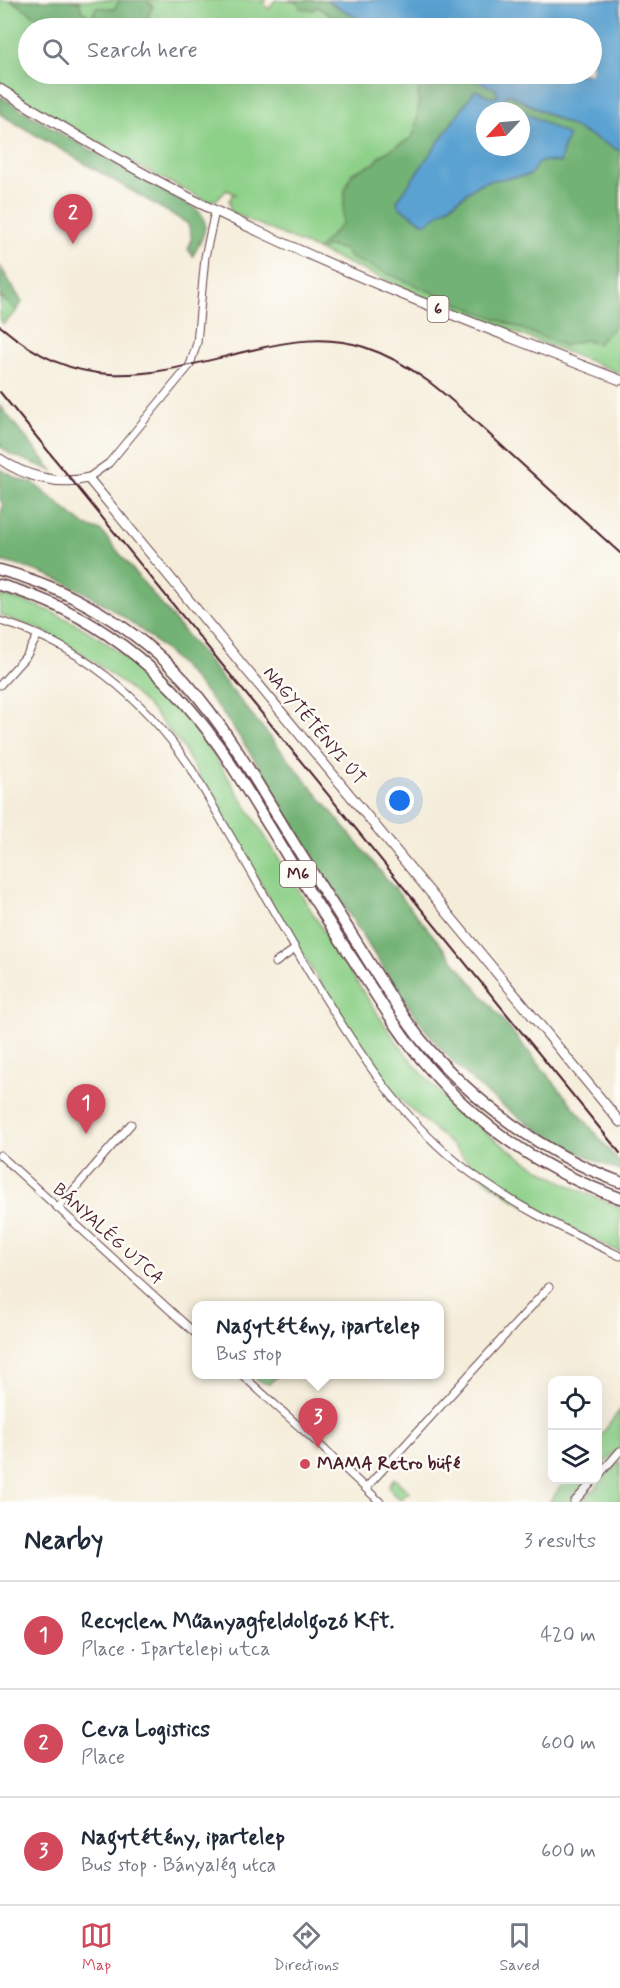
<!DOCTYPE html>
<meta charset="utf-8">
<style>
body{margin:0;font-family:Mynerve,sans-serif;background:#f6f6f7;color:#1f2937}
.controls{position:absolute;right:18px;bottom:18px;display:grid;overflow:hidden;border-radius:12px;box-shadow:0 6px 24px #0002}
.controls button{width:54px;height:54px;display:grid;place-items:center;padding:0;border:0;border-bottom:2px solid #e0e1e3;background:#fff;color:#1f2937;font:30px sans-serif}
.compass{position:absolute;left:476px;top:102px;width:54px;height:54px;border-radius:50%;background:#fff;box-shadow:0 6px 24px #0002;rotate:244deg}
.you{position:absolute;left:400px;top:801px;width:21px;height:21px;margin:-15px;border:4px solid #fff;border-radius:50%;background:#1a73e8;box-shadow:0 0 0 9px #1a73e833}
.badge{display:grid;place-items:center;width:39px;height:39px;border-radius:50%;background:#d1495b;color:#fff;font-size:20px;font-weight:700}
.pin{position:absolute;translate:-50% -50px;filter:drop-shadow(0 2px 3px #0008)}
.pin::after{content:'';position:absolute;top:32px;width:21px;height:18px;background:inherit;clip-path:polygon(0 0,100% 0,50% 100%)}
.popup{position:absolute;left:192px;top:1301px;width:252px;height:78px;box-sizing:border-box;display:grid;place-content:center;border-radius:12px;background:#fff;filter:drop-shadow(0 2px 4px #0005);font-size:20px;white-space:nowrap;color:#747a83}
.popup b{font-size:22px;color:#1f2937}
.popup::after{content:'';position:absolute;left:50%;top:100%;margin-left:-12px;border:12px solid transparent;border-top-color:#fff}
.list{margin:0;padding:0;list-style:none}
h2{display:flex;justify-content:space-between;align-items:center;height:78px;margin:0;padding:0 24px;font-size:26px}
h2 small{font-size:20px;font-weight:400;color:#747a83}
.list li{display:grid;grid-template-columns:39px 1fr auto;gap:18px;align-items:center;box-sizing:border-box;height:108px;padding:0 24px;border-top:2px solid #e0e1e3}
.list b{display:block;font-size:22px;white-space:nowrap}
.list p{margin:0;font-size:20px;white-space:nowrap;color:#747a83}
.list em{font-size:20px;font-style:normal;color:#747a83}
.icon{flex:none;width:33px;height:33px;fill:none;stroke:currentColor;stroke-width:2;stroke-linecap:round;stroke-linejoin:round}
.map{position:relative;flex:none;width:620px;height:1502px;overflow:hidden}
.search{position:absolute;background:#fff;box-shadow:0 6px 24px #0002;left:18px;right:18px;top:18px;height:66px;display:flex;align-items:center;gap:15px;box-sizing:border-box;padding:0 21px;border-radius:33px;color:#747a83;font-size:22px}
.sheet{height:402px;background:#fff}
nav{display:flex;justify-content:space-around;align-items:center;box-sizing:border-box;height:84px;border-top:2px solid #e0e1e3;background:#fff;font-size:16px;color:#747a83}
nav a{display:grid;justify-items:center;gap:3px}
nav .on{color:#d1495b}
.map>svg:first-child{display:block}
.green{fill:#8dd088;stroke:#6c785a;stroke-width:1.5;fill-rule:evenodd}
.forest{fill:#72b274;stroke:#5e6850;stroke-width:1.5}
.water{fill:#5aa2d1;stroke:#52607e;stroke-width:1.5;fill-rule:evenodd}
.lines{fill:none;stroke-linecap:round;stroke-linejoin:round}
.minor-casing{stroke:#643e45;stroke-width:9}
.major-casing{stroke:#643e45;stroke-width:11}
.highway-casing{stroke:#643e45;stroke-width:13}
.minor{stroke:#fff;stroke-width:7}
.major{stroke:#fff;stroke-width:9}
.highway{stroke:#fff;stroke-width:10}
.rail{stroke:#4a1f2b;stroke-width:2}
.poi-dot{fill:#d1495b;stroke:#fdfcf7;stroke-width:2}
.labels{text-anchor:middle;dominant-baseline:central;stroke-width:5;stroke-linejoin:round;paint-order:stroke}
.shield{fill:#fdfcf7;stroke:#806168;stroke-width:1.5}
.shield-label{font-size:16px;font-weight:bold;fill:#4a1f2b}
.street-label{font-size:18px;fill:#4a1f2b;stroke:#fdfcf7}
.poi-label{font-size:18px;font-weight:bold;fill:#4a1f2b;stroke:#fdfcf7;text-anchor:start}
</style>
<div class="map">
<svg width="620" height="1502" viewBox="0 0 620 1502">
<rect width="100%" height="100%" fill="#fdfcf7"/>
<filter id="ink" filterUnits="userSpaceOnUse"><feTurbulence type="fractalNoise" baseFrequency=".0167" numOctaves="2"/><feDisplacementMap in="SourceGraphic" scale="12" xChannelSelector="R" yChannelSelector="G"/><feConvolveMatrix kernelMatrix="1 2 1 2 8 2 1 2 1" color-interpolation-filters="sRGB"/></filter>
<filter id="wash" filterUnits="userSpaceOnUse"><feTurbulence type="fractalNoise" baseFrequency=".008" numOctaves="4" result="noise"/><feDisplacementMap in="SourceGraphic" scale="24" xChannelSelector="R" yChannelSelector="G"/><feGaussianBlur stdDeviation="1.35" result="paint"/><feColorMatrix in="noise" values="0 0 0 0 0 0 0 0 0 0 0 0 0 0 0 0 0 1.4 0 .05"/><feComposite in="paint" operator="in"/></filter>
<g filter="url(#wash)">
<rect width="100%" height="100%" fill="#f5edda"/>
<g class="green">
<path d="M0,0C20,0 34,16 49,28H28V74H148L154,76L155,74H462L509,94L620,151V373L427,298L231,212L229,201L232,195L235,194L227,190L216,200L207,201L140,167L0,85ZM485,111H521V147H485ZM342,225L345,249L328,246Z"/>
<path d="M69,0H120L114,9L92,19L80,10V2Z"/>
<path d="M146,0H266L263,4L269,9L275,0L296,2L326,0L375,28H162L147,17L153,6Z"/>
<path d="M0,296L17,311L3,324L0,320Z"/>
<path d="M0,595C13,599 27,602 40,607C112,636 156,681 204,740C244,802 283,865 322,928C347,966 370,1005 397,1042C451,1116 534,1176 620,1207V1252L553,1221L513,1199L483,1178L454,1147L403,1102L382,1078L353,1035L292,938L181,745L150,708L125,685L86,656L43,631L0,615Z"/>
<path d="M254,1375H278L269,1384L258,1381Z"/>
<path d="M620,1410V1446L598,1471V1439Z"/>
<path d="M620,1461V1502H582Z"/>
<path d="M394,1478L409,1492L401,1499L393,1494L389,1486Z"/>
<path d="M566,1480H590L569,1502H549Z"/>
</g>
<g class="forest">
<path d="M11,0H69L80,2L81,10L92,18L96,7L114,9L120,0H146L153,6L147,18L162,28H49L31,13Z"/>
<path d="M289,0H326L375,28H352L317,7L313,10L300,8L299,3Z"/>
<path d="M415,74H462L496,89L498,96L493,98L432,154L397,201L448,208L479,184L492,180L529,175L538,163L546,161L560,163L564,145L568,136L501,100L509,94L620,151V304L613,328L597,344L584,340L564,346L452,301L350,258L345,250L328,246L320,251L317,250L342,224L345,190L352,173L375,163L381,155L411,138L415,131L419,103L418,98L419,82Z"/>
<path d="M0,96L57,131L196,209C214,224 201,239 193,256L188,249C193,239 192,233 187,223L0,114Z"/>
<path d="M0,266L22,302L17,311L0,296Z"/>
<path d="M0,406L53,471L10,454L0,446Z"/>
<path d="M0,469L18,479L33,483L84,525L101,531L620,1163V1171C560,1147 503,1112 457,1066C426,1035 402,997 378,960C348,913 319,866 289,818C266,779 244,739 215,704C163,638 84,578 0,561V518L3,505L0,499Z"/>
</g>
<path class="water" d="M326,0H620V151L509,94L502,100L569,136L564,145L560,163L546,161L538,163L530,175L492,180L479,184L425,224L399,207L397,201L475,90L493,98L498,96L496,89L462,74H592V28H375ZM485,111H521V147H485Z"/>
</g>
<g filter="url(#ink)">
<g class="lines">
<g class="minor-casing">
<g id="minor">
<path d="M88,478L109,463L190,365L197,343L205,257L215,211"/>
<path d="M0,621C79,644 143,698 189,765C232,837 272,910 315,982C356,1048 397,1114 458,1163C508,1203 563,1229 620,1256"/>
<path d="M0,685L27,655L38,635"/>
<path d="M275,963L295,949"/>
<path d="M0,1155L196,1334"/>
<path d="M58,1208L131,1124"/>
<path d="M241,1374L323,1448L380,1502"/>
<path d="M598,1476L620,1451"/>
<path d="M366,1488L549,1287"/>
<path d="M574,1502L594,1480"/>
</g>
</g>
<g class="major-casing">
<g id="major">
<path d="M0,89C71,133 143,176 218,212C348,276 485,328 620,380"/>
<path d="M0,459C24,476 59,486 88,478L620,1122"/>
</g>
</g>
<g class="highway-casing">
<g id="highway">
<path d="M0,570C69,588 136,628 185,681C224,725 254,777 284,827C312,873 341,917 369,962C386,988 402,1017 422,1041C475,1104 543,1153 620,1182"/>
<path d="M0,585C91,610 164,668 218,745C237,772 253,801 271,829C299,876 328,922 358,967C380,1001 401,1036 428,1067C479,1127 546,1172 620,1198"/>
</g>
</g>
<use href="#minor" class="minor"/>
<use href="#major" class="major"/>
<use href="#highway" class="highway"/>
<g class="rail">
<path d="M0,326C87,400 154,373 252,350C289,341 327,335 364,347C420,365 460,408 503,447C542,482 581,518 620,553"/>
<path d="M0,392L620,1153"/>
</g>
</g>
</g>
<circle class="poi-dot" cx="305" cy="1464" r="6"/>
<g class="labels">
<g class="shield">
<rect x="427.5" y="296" width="21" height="26" rx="4.5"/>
<rect x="280" y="861" width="36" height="26" rx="4.5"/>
</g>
<g class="shield-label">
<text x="438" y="309">6</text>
<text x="298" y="874">M6</text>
</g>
<g class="street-label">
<text transform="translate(314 726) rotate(50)">NAGYTÉTÉNYI ÚT</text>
<text transform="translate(108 1234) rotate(42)">BÁNYALÉG UTCA</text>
</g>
<g class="poi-label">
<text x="317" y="1464">MAMA Retro büfé</text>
</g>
</g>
</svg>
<div class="controls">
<button><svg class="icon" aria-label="locate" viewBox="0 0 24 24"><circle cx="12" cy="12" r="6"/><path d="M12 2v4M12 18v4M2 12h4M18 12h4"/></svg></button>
<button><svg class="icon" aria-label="layers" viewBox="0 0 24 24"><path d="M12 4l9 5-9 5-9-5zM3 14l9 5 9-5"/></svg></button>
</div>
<svg class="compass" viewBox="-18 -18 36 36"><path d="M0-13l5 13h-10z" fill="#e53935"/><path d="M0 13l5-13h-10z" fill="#747a83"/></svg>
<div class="you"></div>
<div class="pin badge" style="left:86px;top:1134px">1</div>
<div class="pin badge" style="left:73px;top:244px">2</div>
<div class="pin badge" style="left:318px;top:1448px">3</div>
<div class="popup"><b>Nagytétény, ipartelep</b>Bus stop</div>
<div class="search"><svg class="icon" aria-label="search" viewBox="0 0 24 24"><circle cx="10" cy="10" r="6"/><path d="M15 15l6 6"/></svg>Search here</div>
</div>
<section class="sheet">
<h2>Nearby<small>3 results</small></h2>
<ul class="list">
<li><span class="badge">1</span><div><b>Recyclen Műanyagfeldolgozó Kft.</b><p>Place · Ipartelepi utca</p></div><em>420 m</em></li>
<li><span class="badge">2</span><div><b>Ceva Logistics</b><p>Place</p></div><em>600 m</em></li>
<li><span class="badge">3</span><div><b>Nagytétény, ipartelep</b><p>Bus stop · Bányalég utca</p></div><em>600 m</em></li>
</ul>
</section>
<nav>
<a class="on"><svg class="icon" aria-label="map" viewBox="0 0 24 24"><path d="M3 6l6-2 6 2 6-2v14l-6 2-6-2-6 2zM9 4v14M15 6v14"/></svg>Map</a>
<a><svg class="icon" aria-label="directions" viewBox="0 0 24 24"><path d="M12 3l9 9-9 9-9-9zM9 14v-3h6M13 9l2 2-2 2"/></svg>Directions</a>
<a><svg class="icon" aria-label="saved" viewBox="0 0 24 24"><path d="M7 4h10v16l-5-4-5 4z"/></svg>Saved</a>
</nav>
